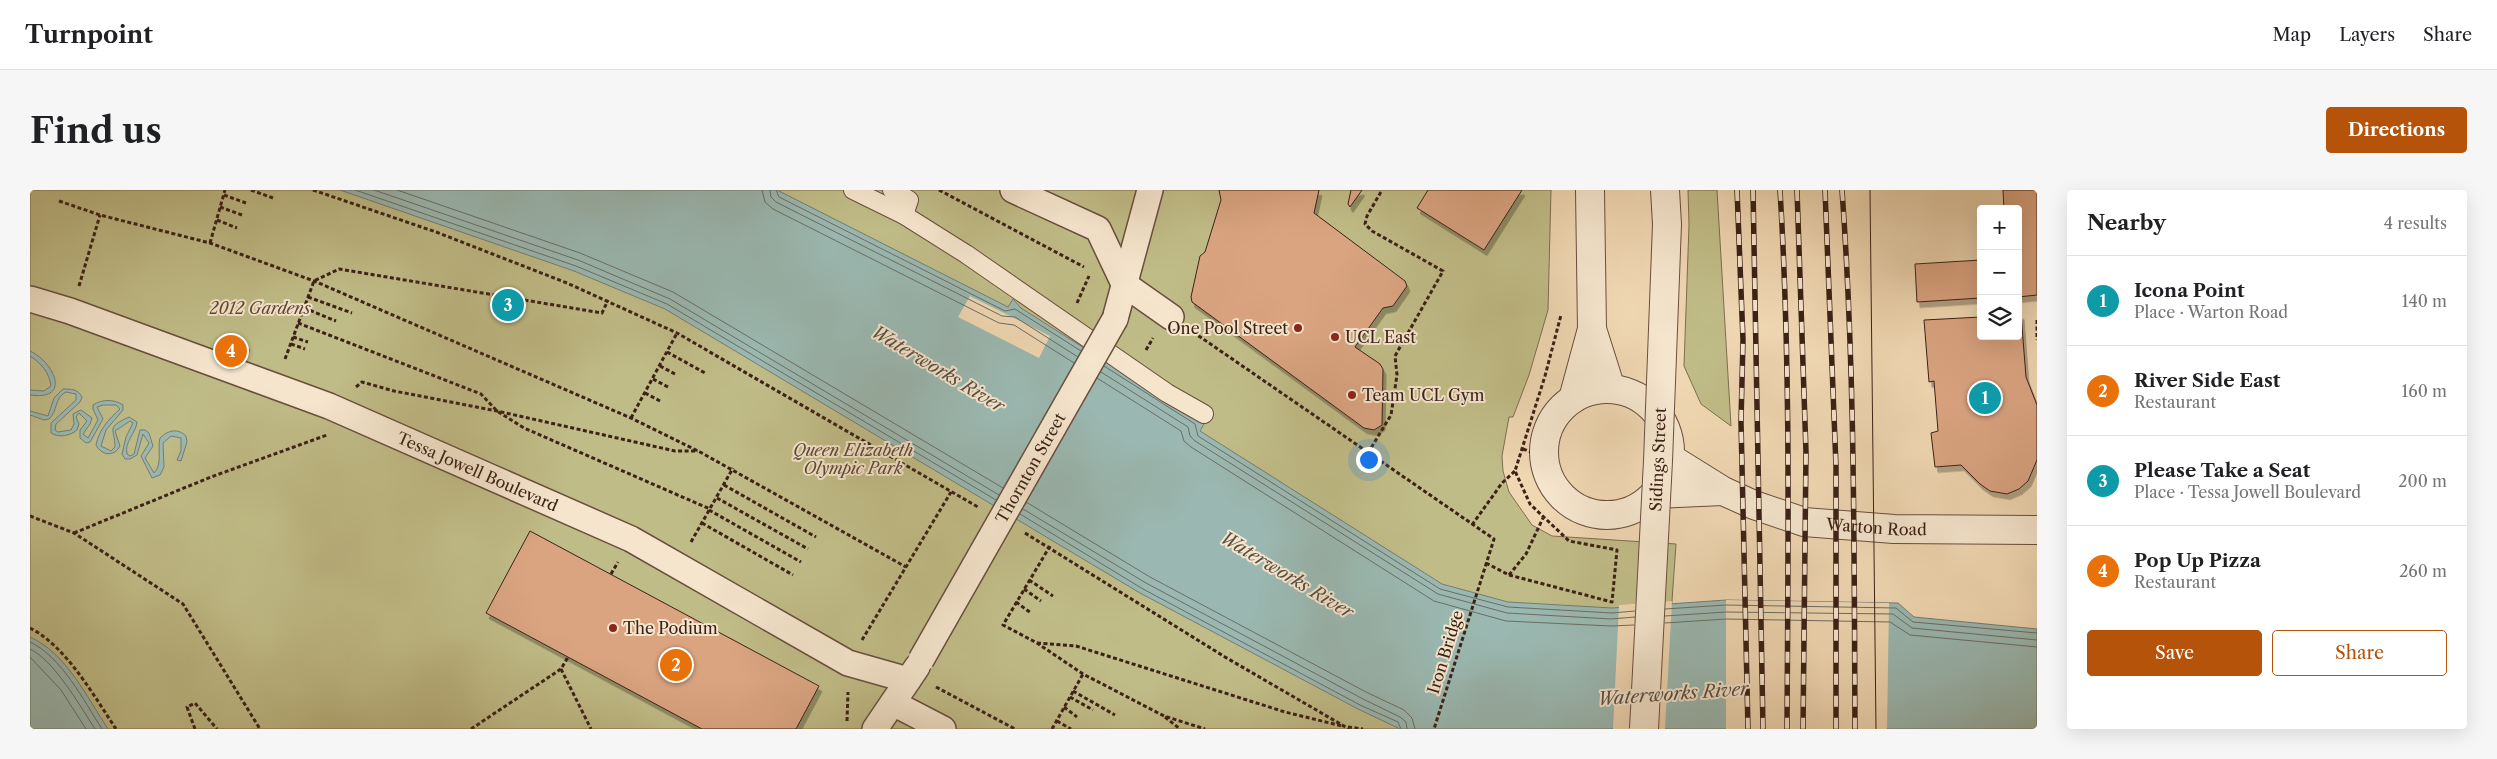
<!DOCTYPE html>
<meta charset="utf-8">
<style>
body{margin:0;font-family:"Libre Caslon Text",serif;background:#f6f6f6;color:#202124}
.controls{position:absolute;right:15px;top:15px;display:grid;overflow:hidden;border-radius:5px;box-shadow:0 5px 20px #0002}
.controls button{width:45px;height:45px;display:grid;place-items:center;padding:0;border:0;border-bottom:1px solid #e0e0e0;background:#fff;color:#202124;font:25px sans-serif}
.you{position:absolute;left:1338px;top:269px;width:18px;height:18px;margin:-12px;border:4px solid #fff;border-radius:50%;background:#1a73e8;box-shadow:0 0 0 8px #1a73e833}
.badge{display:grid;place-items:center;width:32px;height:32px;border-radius:50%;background:#b45309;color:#fff;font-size:16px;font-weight:700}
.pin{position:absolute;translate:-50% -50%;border:2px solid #fff;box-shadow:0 1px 5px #0006}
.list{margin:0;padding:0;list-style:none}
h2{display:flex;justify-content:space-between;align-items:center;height:65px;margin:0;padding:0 20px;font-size:21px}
h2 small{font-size:16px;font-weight:400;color:#757577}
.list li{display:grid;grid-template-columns:32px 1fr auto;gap:15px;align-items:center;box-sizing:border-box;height:90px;padding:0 20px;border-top:1px solid #e0e0e0}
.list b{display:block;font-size:19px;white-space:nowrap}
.list p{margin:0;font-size:16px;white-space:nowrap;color:#757577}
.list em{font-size:16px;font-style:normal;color:#757577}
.actions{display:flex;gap:10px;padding:15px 20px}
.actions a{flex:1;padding:11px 0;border:1px solid #b45309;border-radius:5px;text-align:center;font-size:18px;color:#b45309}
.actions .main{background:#b45309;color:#fff}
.icon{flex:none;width:28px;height:28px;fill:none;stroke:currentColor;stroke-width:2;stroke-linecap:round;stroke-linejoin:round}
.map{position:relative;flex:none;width:2007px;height:539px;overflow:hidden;border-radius:5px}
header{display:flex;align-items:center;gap:30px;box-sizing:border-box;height:70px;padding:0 25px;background:#fff;border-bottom:1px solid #e0e0e0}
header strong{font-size:24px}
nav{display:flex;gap:28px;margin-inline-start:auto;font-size:18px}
.intro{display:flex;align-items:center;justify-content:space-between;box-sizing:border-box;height:120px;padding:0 30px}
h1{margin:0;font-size:35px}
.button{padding:12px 22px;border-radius:5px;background:#b45309;color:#fff;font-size:18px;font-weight:700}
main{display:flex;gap:30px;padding:0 30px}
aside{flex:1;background:#fff;border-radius:5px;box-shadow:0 5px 20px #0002}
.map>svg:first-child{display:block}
.green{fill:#c0bc87;stroke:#7e6e4f}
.water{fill:#9ab8b1;stroke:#747c73}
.pier{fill:#efd7b2}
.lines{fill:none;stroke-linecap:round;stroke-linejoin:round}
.shore{stroke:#6b6c64;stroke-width:1}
.building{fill:#daa481;stroke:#3c2117;filter:url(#shadow)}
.service-casing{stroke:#694e3e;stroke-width:20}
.pedestrian-casing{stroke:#694e3e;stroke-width:28}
.tertiary-casing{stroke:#694e3e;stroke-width:30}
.path{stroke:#3c2117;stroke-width:3;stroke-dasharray:4 2.5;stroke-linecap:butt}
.service{stroke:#f5e5cd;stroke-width:18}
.pedestrian{stroke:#f5e5cd;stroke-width:25}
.tertiary{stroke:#f5e5cd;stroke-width:28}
.tram{stroke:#3c2117;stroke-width:1}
.rail-casing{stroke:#3c2117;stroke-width:5.5}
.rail{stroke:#f5e5cd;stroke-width:4;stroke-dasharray:11;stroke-linecap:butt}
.pedestrian-bridge-casing{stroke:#694e3e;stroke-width:28;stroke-linecap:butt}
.minor-bridge-casing{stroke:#694e3e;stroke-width:30;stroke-linecap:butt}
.pedestrian-bridge{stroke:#f5e5cd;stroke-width:25}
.minor-bridge{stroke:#f5e5cd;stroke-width:28}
.poi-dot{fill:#8f2418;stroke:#f5e5cd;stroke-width:2}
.labels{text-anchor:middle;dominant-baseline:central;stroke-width:4;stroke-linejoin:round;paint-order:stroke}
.park-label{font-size:16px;font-style:italic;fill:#5d4833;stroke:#f5e5cd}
.poi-label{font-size:16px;fill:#3c2117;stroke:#f5e5cd;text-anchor:start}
.street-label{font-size:16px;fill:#3c2117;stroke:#f5e5cd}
.water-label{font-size:18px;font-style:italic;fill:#584e45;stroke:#f5e5cd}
</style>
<header>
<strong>Turnpoint</strong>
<nav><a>Map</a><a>Layers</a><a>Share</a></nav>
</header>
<div class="intro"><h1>Find us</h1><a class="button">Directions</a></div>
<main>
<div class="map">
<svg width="2007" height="539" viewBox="0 0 2007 539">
<defs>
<filter id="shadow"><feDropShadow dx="3" dy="5.5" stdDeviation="0" flood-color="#0004"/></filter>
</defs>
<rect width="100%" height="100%" fill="#efd7b2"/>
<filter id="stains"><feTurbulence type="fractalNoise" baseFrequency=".004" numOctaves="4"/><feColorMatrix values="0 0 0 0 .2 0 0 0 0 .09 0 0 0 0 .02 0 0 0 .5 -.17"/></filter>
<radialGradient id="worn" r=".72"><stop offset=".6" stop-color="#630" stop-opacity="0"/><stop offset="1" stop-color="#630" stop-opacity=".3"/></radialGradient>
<g class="green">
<path d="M0,0H1521L1518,120L1499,185L1483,227H1479L1472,266L1473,281L1479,302L1502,335L1522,346L1646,354L1633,539H0Z"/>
<path d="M1658,0H1687L1701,236L1671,214L1654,176L1659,35Z"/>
</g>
<g class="water">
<path d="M310,0H747L978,117L983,109L991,118L1174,234L1170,241L1412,394L1478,412L1582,418L1696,410L1868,413L1884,427L2007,439V539H1370L1328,519L1110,403L635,119L544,81Z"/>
<path d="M0,161C23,171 43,211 0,205V200L14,201L21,196C19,182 11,173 0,166Z"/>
<path d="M33,199C41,199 48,199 52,207L50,212L26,234L25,240L28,242L41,240L44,234L43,224L51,220L62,228L60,234L53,244L58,248L68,230L63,219V215C72,209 84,209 93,215V220L76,240L71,256L81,261L85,257C85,238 75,238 99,227L107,232C106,243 94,252 97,264L100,266L104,264L110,240H115L119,243L123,256L115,268L124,283C133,274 127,259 130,248C138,240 148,238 156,246L157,252L151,271L147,270L151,261V248L141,246L133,253L134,277L130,285L122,288L111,266L119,253L113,244L107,265L100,269H95L92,264L96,247L103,233L100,231L85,241L90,256C84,267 72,266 66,255C69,240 78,230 90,219L86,215H73L67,217L73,229L60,252L56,253L50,248V240L57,231L49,223L46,227L49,234L47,240C40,246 29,248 21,243V233L46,210V204L36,202C24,208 28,221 19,229L14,230L0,225V221L18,226L24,208Z"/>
<path d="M0,447C36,463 57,507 78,539H0Z"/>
</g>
<g class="pier">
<path d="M940,106L1020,146L1009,168L928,127Z"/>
<path d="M1696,410L1859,413L1857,539H1696Z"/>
<path d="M1642,411L1635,539H1583L1589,415Z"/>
</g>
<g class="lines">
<g class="shore">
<path d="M325,0L546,76L637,114L966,310"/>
<path d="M344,0L548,70L640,109L969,305"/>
<path d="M367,0L550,63L643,102L973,298"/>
<path d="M732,0L735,12L743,19L969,133L984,135L1044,173"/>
<path d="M740,0L741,7L746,12L972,126L985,127L1048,167"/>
<path d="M746,0L749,7L975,121L985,119L1051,161"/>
<path d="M1074,176L1165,234L1168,246L1410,399L1478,417L1582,423L1605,421"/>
<path d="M1071,182L1158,237L1160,246L1165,251L1408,404L1477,423L1581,429L1605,427"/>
<path d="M1067,188L1151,241L1154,251L1161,257L1404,411L1476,431L1581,436L1604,435"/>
<path d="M996,312L1120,387L1336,502L1374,520L1382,528L1385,539"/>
<path d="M993,319L1116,393L1333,509L1370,527L1376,532L1377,539"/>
<path d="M990,324L1113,399L1330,515L1368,532L1371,539"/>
<path d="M1635,419L1696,415L1866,418L1883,432L2007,443"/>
<path d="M1635,426L1696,422L1863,424L1882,438L2007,450"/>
<path d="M1635,433L1696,429L1860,432L1880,445L2007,457"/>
<path d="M0,452C31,466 54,511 72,539"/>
<path d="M0,459C24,470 50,516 65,539"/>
<path d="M0,467L31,500L56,539"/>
</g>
</g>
<g class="building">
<path d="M1189,0H1289L1284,23L1375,91L1377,96L1363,116L1353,118L1325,157L1350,174L1353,179L1352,235L1344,240L1334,238L1162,112L1161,107L1170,66L1175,62L1191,10Z"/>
<path d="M1321,0H1332L1320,17L1318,14Z"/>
<path d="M1398,0H1492L1454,60L1387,18Z"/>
<path d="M1973,0H2007V105L1988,107V19H1974Z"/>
<path d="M1951,70V108L1887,112L1885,74Z"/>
<path d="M1988,124H1991L1996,187L2007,215V270L1998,291L1989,299L1977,304L1960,301L1950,294L1931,275L1905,277L1901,243L1908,241L1904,191L1899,192L1894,130L1951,127V146H1988Z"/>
<path d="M194,146L217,154L209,176L186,167Z"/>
<path d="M500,341L789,496L766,539H672L456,423Z"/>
</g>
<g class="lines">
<g class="service-casing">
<g id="service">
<path d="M823,0L874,25L936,64L1137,203L1174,224"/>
<path d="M862,0L879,10L874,25"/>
</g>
</g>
<g class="pedestrian-casing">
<g id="pedestrian">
<path d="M983,0L1068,39L1094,94L1141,127"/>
<path id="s1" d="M0,109L40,121L299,216L601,349L818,473L878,490"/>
<path d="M1085,129L1120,0"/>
<path d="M863,513L913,539"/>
<path d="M845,539L887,477"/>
</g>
</g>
<g class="tertiary-casing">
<g id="tertiary">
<path d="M1560,0L1562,139L1581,199"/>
<circle cx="1577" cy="262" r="63"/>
<path d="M1543,209L1562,139"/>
<path id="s2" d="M1640,268L1693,301L1724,315L1774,332L1864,339L2007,340"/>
<path d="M1625,304L1693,301"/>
</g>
</g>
<g class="path">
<path d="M221,0L243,8"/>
<path d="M283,0L406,42L537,93L647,143L948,317"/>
<path d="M909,0L1054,77"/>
<path d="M194,5L216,13"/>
<path d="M29,11L70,25L180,53L284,91L601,228L670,262L876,377"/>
<path d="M190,17L212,25"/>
<path d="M187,30L207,38"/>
<path d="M180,53L195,0"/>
<path d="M49,96L70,25"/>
<path d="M278,107L322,123"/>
<path d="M1047,113L1059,86"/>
<path d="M274,118L306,131"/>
<path d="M2007,130V150"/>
<path d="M268,133L451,204L467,221L494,238L680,319"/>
<path d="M1163,142L1464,349L1404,539"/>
<path d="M263,147L278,152"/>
<path d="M261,154L275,159"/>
<path d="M1116,160L1123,148"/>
<path d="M637,162L675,183"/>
<path d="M255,169L284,91L309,79L572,123L578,110"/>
<path d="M630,176L645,184"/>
<path d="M623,189L638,197"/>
<path d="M326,197L332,192L364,201L467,221L645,261H668"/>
<path d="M615,203L630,211"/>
<path d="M601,228L647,143"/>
<path d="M1493,259L1514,267"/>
<path d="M1338,263L1361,225L1367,185L1365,166L1413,81L1342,41L1335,34L1337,26L1352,0"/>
<path d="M694,295L786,347"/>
<path d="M687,308L778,359"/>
<path d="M679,320L771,372"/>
<path d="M0,326L44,343L153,414L230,539"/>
<path d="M672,333L763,385"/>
<path d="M1442,335L1472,293L1485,281"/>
<path d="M44,343L181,287L297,245"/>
<path d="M995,343L1195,467L1319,539"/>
<path d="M661,352L703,278"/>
<path d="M1020,356L973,435L1007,453L1053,484L1134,526L1175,539"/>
<path d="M1456,373L1479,385L1582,412L1587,360L1539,351L1500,314L1485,281L1515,186L1531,125"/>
<path d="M581,384L588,372"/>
<path d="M1479,385L1496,364L1513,328"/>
<path d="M999,390L1023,406"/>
<path d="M994,399L1011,411"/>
<path d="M986,412L1001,423"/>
<path d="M0,438C36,456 64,506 86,539"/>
<path d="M832,450L921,302"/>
<path d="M1007,453L1046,456L1255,522L1312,536"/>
<path d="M531,479L561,539"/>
<path d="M906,497L985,539"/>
<path d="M1043,501L1085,525"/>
<path d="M1040,507L1063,520"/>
<path d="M1034,517L1047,527"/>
<path d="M1135,527L1150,539"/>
<path d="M817,531L818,502"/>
<path d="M1027,531L1041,539"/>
<path d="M1318,537L1333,539"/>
<path d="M165,539L157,517L165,513L187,539"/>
<path d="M441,539L531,479L538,467"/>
<path d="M1022,539L1053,484"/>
</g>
<use href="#service" class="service"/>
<use href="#pedestrian" class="pedestrian"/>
<use href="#tertiary" class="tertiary"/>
<path class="tram" d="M1840,0L1846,539"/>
<g class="rail-casing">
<g id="rail">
<path d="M1707,0L1713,150L1711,232L1718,539"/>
<path d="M1723,0L1733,539"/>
<path d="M1750,0C1761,180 1758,359 1757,539"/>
<path d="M1767,0L1776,262L1773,539"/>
<path d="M1795,0L1806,276V539"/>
<path d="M1812,0C1825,179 1824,359 1825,539"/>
</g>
</g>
<use href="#rail" class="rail"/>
<g class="pedestrian-bridge-casing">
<g id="pedestrian-bridge">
<path id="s3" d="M891,470L1085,129"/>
</g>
</g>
<g class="minor-bridge-casing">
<g id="minor-bridge">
<path id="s4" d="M1614,539L1628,271L1637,34L1635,0"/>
</g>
</g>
<use href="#pedestrian-bridge" class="pedestrian-bridge"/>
<use href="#minor-bridge" class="minor-bridge"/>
</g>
<g class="poi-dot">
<circle cx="1268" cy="138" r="5"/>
<circle cx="1305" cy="147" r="5"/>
<circle cx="1322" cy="205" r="5"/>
<circle cx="583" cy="438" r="5"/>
</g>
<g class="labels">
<g class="park-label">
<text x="230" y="118">2012 Gardens</text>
<text x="823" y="260">Queen Elizabeth<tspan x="823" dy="18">Olympic Park</tspan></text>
</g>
<g class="poi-label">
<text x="1258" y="138" text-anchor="end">One Pool Street</text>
<text x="1315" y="147">UCL East</text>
<text x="1332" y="205">Team UCL Gym</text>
<text x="593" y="438">The Podium</text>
</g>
<g class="street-label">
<text stroke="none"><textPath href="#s4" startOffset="270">Sidings Street</textPath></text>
<text stroke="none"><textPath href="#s3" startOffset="221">Thornton Street</textPath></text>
<text stroke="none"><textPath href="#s1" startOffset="480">Tessa Jowell Boulevard</textPath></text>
<text stroke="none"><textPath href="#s2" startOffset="222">Warton Road</textPath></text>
<text transform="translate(1415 462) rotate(-73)">Iron Bridge</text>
</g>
<g class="water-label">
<text transform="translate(908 179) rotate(31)">Waterworks River</text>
<text transform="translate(1257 385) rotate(31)">Waterworks River</text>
<text transform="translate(1643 504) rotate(-4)">Waterworks River</text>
</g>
</g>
<rect width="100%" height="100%" filter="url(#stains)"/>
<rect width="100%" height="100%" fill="url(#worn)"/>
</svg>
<div class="controls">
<button>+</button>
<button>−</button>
<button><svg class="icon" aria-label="layers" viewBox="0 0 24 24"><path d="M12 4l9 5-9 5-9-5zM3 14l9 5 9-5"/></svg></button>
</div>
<div class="you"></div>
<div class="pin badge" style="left:1955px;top:208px;background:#0f9aa8">1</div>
<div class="pin badge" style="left:646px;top:475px;background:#e8710a">2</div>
<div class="pin badge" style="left:478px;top:115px;background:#0f9aa8">3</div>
<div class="pin badge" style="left:201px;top:161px;background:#e8710a">4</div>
</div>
<aside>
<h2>Nearby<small>4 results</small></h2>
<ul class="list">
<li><span class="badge" style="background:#0f9aa8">1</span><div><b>Icona Point</b><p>Place · Warton Road</p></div><em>140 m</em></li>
<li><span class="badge" style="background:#e8710a">2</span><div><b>River Side East</b><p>Restaurant</p></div><em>160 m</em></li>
<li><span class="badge" style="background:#0f9aa8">3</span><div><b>Please Take a Seat</b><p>Place · Tessa Jowell Boulevard</p></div><em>200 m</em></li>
<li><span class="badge" style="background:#e8710a">4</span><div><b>Pop Up Pizza</b><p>Restaurant</p></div><em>260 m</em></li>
</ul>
<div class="actions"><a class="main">Save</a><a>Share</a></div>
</aside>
</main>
